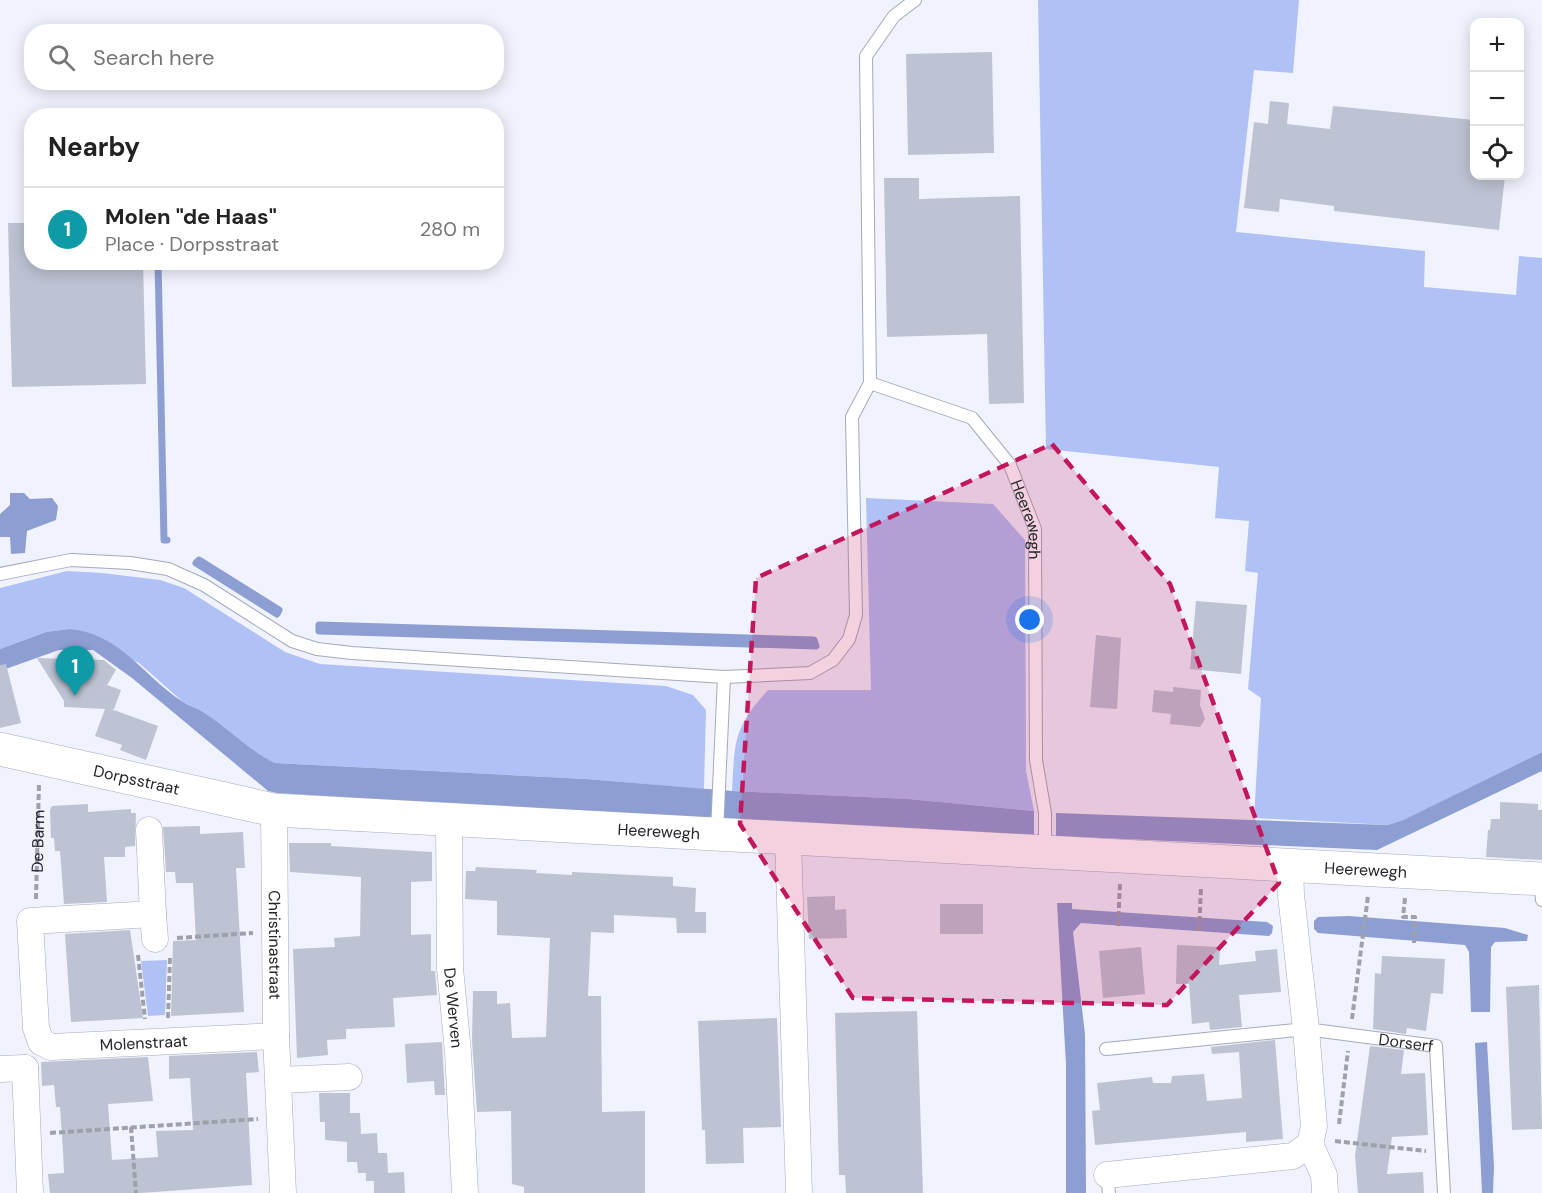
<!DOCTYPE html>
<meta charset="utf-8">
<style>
body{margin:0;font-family:"DM Sans",sans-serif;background:#f2f2f2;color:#222}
.controls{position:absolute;right:18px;top:18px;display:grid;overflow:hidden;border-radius:12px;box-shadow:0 3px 15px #0003}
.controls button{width:54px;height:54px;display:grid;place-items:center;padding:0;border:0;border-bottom:2px solid #e0e0e0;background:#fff;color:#222;font:30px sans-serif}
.you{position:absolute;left:1030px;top:620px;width:21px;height:21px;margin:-15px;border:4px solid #fff;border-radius:50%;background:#1a73e8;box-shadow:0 0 0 9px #1a73e833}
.badge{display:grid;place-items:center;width:39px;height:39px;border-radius:50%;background:#6e802f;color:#fff;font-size:20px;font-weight:700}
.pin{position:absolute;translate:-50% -50px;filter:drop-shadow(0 2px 3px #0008)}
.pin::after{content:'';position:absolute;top:32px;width:21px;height:18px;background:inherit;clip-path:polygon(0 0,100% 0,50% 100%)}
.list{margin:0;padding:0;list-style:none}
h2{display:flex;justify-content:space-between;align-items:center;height:78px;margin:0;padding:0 24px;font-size:26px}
h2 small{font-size:20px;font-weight:400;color:#767676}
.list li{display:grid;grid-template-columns:39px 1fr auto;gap:18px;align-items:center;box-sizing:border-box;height:84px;padding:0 24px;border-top:2px solid #e0e0e0}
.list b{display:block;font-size:22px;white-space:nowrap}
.list p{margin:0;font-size:20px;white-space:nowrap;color:#767676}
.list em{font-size:20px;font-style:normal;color:#767676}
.icon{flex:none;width:33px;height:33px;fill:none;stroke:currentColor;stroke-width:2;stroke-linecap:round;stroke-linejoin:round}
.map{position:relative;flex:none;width:1542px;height:1193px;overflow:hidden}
.search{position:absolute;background:#fff;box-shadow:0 3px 15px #0003;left:24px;top:24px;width:480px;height:66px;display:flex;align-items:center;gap:15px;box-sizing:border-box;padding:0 21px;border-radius:24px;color:#767676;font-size:22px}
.panel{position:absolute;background:#fff;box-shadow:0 3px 15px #0003;left:24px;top:108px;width:480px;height:162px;border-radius:24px}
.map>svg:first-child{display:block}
.green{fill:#b0c1f6}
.water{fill:#8d9ed2}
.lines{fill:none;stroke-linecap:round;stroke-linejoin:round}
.stream{stroke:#8d9ed2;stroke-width:7}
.building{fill:#bdc3d3}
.lane-casing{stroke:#a5aaba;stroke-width:14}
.street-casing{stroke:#a5aaba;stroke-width:27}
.secondary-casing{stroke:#a5aaba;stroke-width:34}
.path{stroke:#9ea1aa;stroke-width:4;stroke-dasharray:6 3;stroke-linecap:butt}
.lane{stroke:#fff;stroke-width:12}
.street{stroke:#fff;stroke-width:26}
.secondary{stroke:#fff;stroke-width:33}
.marked{fill:#c2185b;fill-opacity:0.2;stroke:#c2185b;stroke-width:4.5;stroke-dasharray:12 8;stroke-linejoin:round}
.labels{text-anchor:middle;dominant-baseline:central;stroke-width:5;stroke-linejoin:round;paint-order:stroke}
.street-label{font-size:16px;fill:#24262d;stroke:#fff}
</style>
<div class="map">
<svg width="1542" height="1193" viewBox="0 0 1542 1193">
<rect width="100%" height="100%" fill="#f0f3fd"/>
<g class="green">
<path d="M1038,0H1299L1293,73L1254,70L1236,232L1425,251L1424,287L1516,295L1519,256L1542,258V752L1403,820L1388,825L1254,818L1261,698L1248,689L1258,573L1245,571L1249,521L1215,518L1219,467L1046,449Z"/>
<path d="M866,498L993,504L1025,540L1026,771L1034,811L909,799L732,791C735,740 733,729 768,690H871Z"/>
<path d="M67,571L102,573L160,580L184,588L285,652L320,664L666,686L693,695L706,710L704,789L586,779L275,763L260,756L203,712L183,702L139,663L69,629L46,632L0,649V588Z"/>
<path d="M167,960L165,1015L148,1016L141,961Z"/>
</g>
<g class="water">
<path d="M10,493H24L30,499L52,498L58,506L56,520L27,531L25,553L11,554L10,537H0V514L10,505Z"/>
<path d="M69,629C120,633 143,676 183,702C189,706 197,708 203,712C228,728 248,750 275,763L586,779L732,791L909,799L1034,811V836L793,826L277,793L268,791L132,678L93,650H59L0,671V649L46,632Z"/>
<path d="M1542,752V771L1377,850L1056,836V813L1388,825L1403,820Z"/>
<path d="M1057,903H1072V909L1267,922L1273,926L1272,933L1269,936L1081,923L1073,932L1085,1034L1086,1193H1066V1065Z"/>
<path d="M1349,916L1505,928L1528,935L1527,941L1495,942L1491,947L1490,1012H1471L1469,952L1465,945L1318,933L1314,929V921L1318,917Z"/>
<path d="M1487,1042L1494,1166L1493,1193H1482L1475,1043Z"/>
</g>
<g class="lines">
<g class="stream">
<path d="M158,262L164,540H167"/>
<path d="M199,560L279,610L277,614L196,563Z"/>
<path d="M319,625L814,640L816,646L319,631Z"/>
</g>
</g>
<g class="building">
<path d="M992,52L994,153L908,155L906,54Z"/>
<path d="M1270,101L1289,103L1287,124L1330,129L1333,106L1474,120V176H1505L1499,230L1334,211V206L1280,199L1279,212L1244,208L1254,122L1268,124Z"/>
<path d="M884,178H919V199L1020,196L1024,403L989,404L987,334L887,337Z"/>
<path d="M8,223H32V262H143L146,384L12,387Z"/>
<path d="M1196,601L1247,605L1241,674L1190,669Z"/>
<path d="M1096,635L1121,638L1117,709L1090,707Z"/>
<path d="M37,658L104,660L116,670L107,685L121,690L114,709H111L158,726L146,760L120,750L122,745L95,736L105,709L64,707V701Z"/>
<path d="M6,664L21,723L0,728V665Z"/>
<path d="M1173,687L1201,690L1200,705L1205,719L1200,727L1170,724L1171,714L1152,712L1154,690L1173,692Z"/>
<path d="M1500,802L1538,804V810H1542V860L1486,857L1488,830H1490L1491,819H1500Z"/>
<path d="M88,804V812L131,809V813H136L135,846L125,847V857H104L107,902L64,904L60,851H55L54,838H51L50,810L52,806Z"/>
<path d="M200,826V834L243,832L245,868H236L244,1012L171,1016L173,941L196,940L193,883H176L175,872H166L163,827Z"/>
<path d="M289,843H331V846L432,852V881L411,882V935L431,934V971H435L437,995L393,998L395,1027L346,1029V1039L327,1040L328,1055L297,1058L293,949L335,947L334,938L360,936L361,877L290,872Z"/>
<path d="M476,867L537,870L536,873L572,875V872L673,877V886L696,888L695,912H706V933H677L676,918L614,915V933L591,932L588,996H601L602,1112L645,1111V1193H524V1187L512,1184L511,1111L477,1112L472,1040L473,991H497V1004L510,1003L512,1038L546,1037L550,938L497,935V901L465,899L466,871H475Z"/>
<path d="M835,896V910L846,909L847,938L809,939L807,897Z"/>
<rect x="940" y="904" width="43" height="30"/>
<path d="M130,930L143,1018L71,1022L65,934Z"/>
<path d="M1177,945L1220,947L1219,965L1256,961L1255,951L1277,949L1281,992L1239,995L1242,1027L1210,1030L1209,1022L1192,1024L1189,984H1176Z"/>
<path d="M1141,947L1145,994L1103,998L1099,951Z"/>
<path d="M1382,956L1445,959L1443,994L1431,993L1426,1031L1407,1028L1406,1034L1373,1029L1375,973L1381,974Z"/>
<path d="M1539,985L1542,1129L1512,1130L1506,987Z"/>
<path d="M917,1011L923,1193H846L845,1175H839L835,1013Z"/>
<path d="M777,1018L781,1127L743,1128L744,1163L706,1164L705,1130H702L698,1021Z"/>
<path d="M1275,1040L1283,1139L1246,1142V1132L1095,1145L1092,1111L1100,1110L1097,1083L1152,1077L1153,1083H1171L1172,1076L1204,1074L1207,1101L1242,1098L1239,1052L1212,1054L1211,1047Z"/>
<path d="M442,1042L445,1095H435L434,1081L407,1083L405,1044Z"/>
<path d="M1370,1046L1404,1050L1401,1074L1425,1073L1428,1135L1392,1137L1387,1174L1423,1172L1424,1193H1358L1355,1156Z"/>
<path d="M257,1052L259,1072L246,1073L252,1185L141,1193H50L48,1174L64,1173L63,1151L60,1107H56L54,1085L42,1086L41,1062L148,1057L153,1101L108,1104L112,1160L158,1157L156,1131L193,1130L190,1078L169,1079V1056Z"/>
<path d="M319,1093H350V1113H360L361,1134L377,1133L378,1153H387L388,1173L404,1172L405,1193H374V1181H366V1173H358L357,1162H347V1142L325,1140V1122H320Z"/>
</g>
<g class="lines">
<g class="lane-casing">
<g id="lane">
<path id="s2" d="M870,383L972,418L1010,465L1035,529L1036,760L1045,813V850"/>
<path d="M0,574L71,560L130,563L168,569L204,585L292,641L317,649L352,653L724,677L810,673L833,660L849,639L856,615L852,417L870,383L866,56L894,16L915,0"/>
<path d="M717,832L724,677"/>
<path d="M1540,880L1542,900"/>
<path id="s3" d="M1106,1049L1306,1029L1436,1046L1444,1193"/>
<path d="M1107,1175L1109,1193"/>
</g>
</g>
<g class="street-casing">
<g id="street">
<path id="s4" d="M274,810L276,1036L283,1193"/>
<path id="s5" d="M449,820L450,968L458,1052L465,1193"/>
<path d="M788,838L799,1193"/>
<path d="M153,914L155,939"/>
<path d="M41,1042L36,1028L30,921L153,914L149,830"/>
<path id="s6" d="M41,1042L51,1047L276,1036"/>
<path d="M25,1068L30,1193"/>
<path d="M0,1069L25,1068"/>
<path d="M279,1080L349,1077"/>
<path d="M1310,1144L1324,1175L1325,1193"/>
<path d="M1107,1175L1293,1156L1310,1144L1314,1126L1306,1029L1291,895L1290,865"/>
</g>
</g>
<g class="secondary-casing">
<g id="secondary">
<path id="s7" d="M0,749L274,810L1542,879"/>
</g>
</g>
<g class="path">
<path d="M1405,898L1403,917H1415L1414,943"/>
<path id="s1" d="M36,899L39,783"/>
<path d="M1118,926L1120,883"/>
<path d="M1199,931L1201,888"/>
<path d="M177,938L253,933"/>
<path d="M138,955L145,1019"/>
<path d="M168,1018L170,957"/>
<path d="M1352,1019L1368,896"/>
<path d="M1339,1124L1348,1051"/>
<path d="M131,1127L136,1193"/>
<path d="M50,1133L258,1119"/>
<path d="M1335,1141L1426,1151"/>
</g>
<use href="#lane" class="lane"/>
<use href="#street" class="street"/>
<use href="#secondary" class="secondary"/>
</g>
<path class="marked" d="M1052,444L1170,584L1279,883L1167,1005L853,998L740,824L756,578Z"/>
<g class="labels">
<g class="street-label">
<text stroke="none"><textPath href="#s2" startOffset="226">Heerewegh</textPath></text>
<text stroke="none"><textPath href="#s7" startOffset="140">Dorpsstraat</textPath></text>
<text stroke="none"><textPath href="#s7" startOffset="666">Heerewegh</textPath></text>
<text stroke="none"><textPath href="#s1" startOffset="58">De Barm</textPath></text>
<text stroke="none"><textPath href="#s7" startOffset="1374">Heerewegh</textPath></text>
<text stroke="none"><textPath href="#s4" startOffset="135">Christinastraat</textPath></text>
<text stroke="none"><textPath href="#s5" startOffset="188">De Werven</textPath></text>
<text stroke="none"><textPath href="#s6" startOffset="104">Molenstraat</textPath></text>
<text stroke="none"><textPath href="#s3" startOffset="302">Dorserf</textPath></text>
</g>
</g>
</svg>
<div class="controls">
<button>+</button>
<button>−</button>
<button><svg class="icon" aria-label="locate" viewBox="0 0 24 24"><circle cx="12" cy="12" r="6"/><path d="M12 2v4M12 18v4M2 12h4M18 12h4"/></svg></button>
</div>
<div class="you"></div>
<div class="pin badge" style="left:75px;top:696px;background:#0f9aa8">1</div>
<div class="search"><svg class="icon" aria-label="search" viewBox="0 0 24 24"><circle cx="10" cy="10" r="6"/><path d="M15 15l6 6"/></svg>Search here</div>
<section class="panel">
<h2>Nearby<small></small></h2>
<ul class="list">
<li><span class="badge" style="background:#0f9aa8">1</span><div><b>Molen &quot;de Haas&quot;</b><p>Place · Dorpsstraat</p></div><em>280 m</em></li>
</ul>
</section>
</div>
